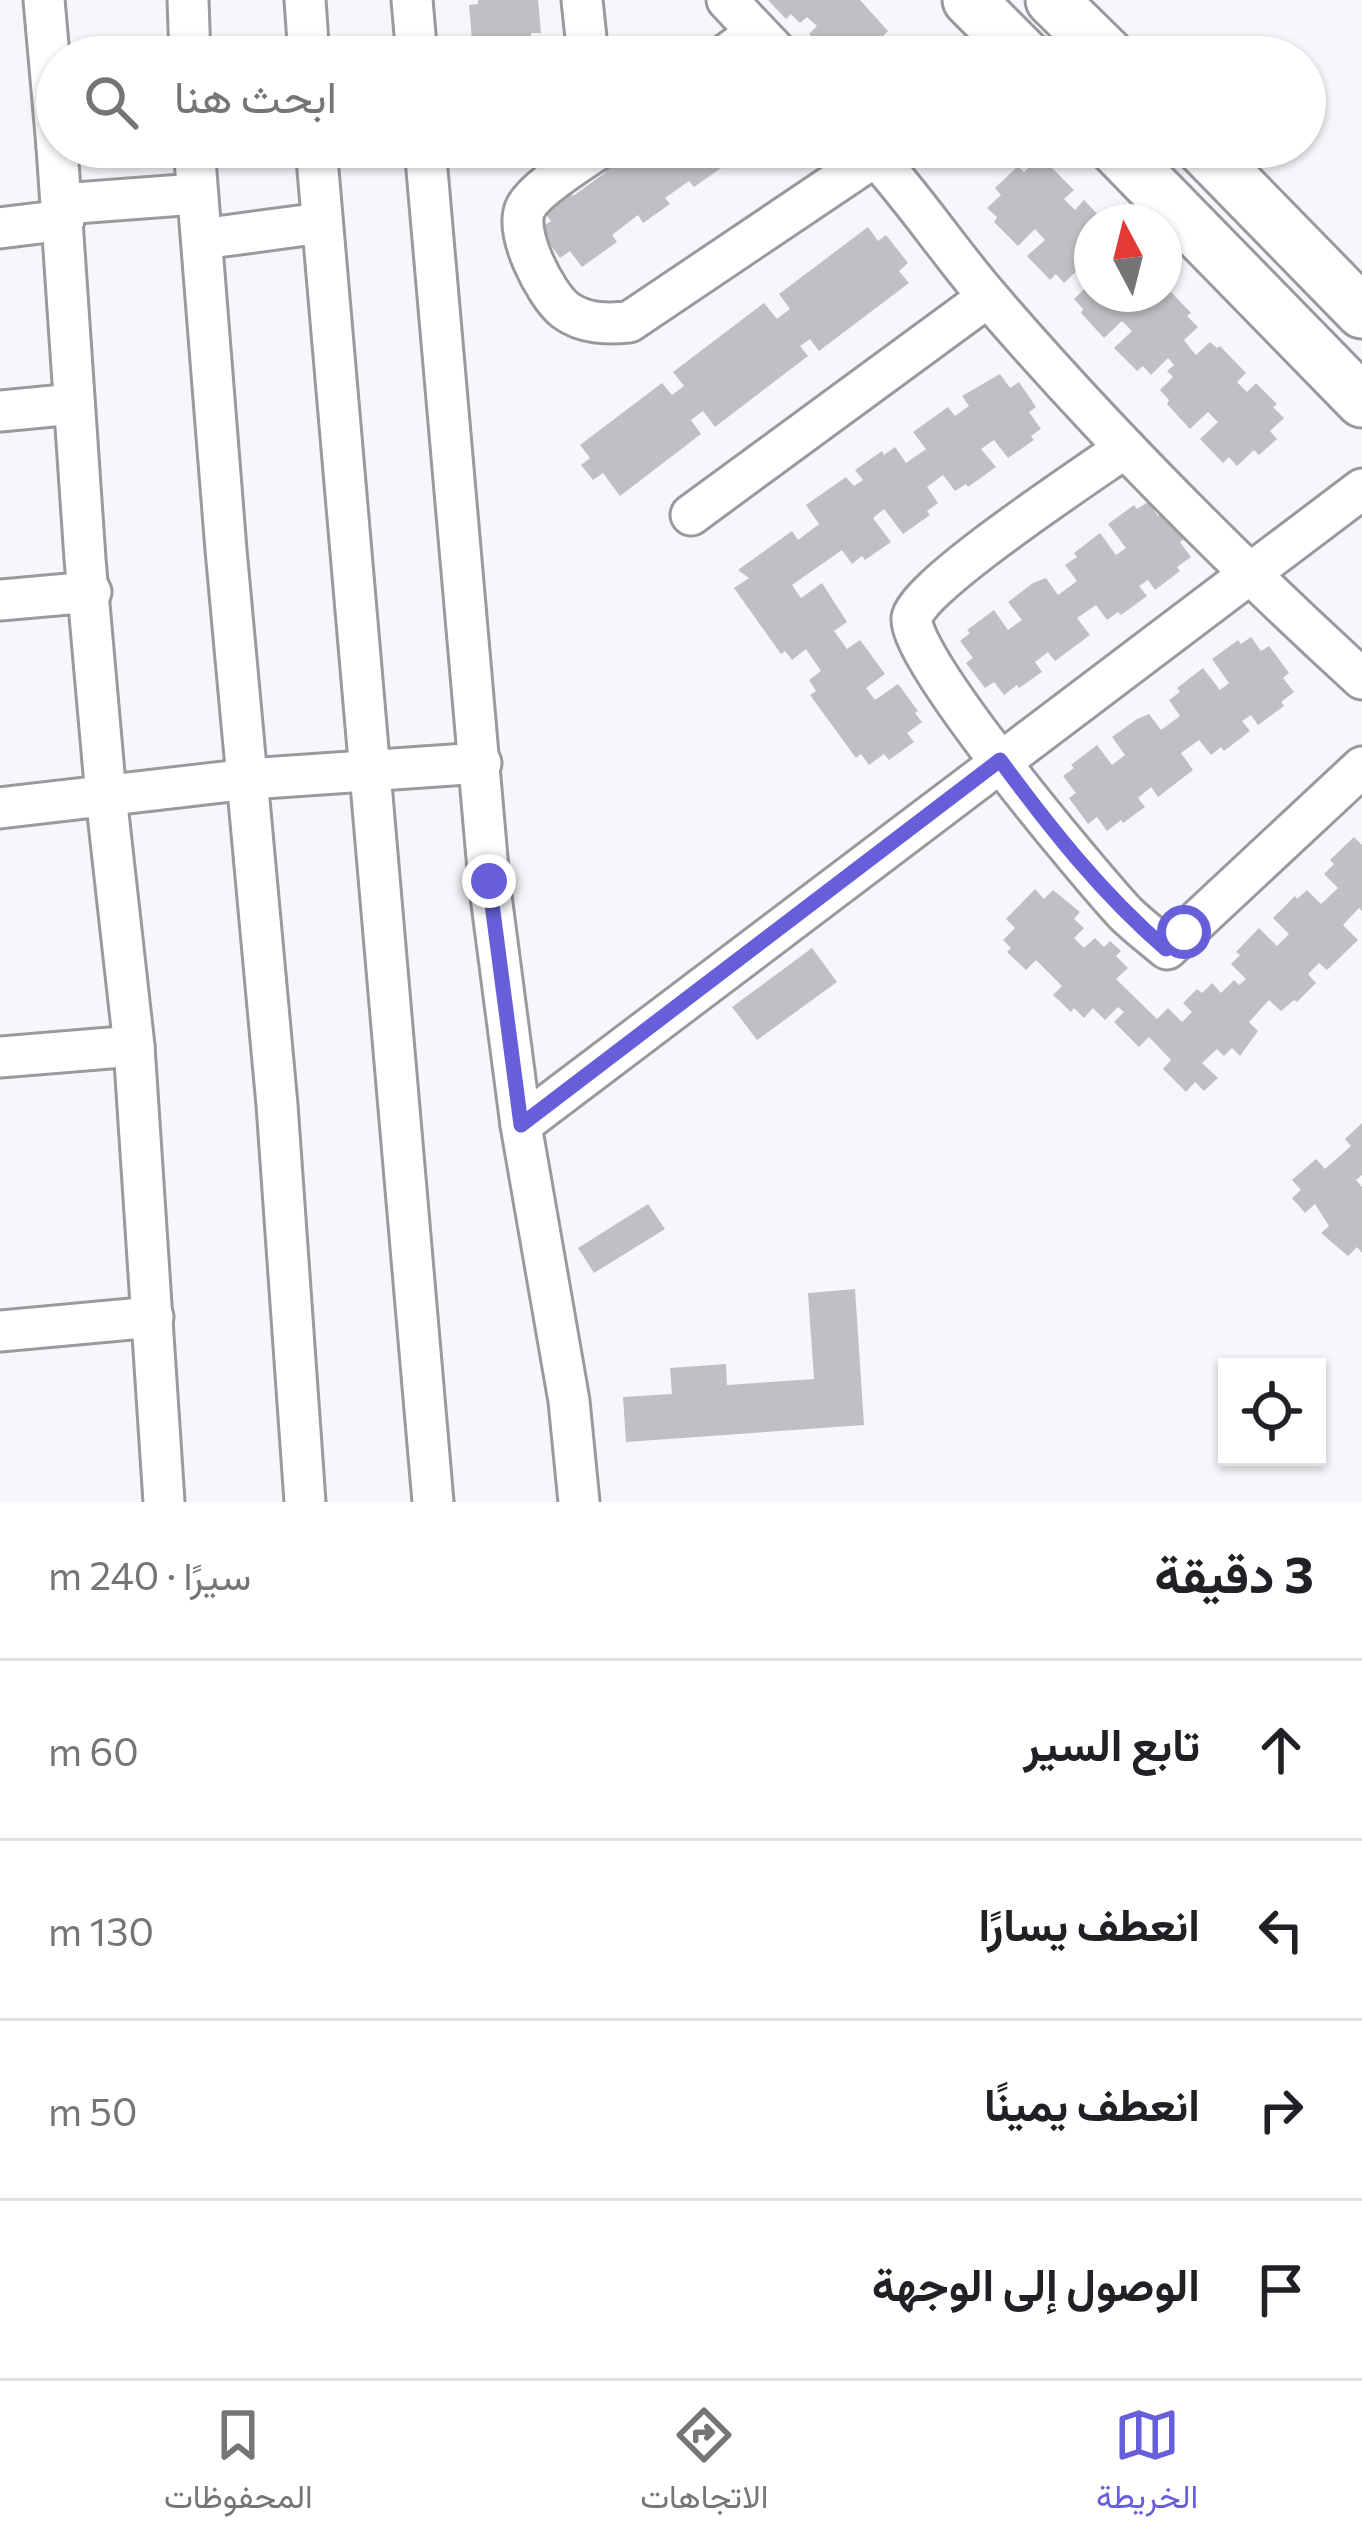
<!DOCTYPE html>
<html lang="ar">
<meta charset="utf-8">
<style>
body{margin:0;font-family:Commissioner,Vazirmatn,sans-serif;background:#f2f2f2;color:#202124;direction:rtl}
.controls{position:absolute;right:36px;bottom:36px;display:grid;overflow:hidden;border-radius:0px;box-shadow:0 3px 9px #0004}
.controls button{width:108px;height:108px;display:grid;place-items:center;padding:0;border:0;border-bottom:3px solid #e0e0e0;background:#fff;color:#202124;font:60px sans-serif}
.compass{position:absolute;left:1074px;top:204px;width:108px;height:108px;border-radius:50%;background:#fff;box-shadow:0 3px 9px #0004;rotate:353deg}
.stop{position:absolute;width:36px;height:36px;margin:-27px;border:9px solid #675fd9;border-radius:50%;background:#fff}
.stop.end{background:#675fd9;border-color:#fff;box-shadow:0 3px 12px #0008}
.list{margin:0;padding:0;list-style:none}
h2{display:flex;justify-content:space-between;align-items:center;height:156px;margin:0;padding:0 48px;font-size:51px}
h2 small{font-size:39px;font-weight:400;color:#757577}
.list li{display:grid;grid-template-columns:78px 1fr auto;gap:36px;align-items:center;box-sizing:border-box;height:180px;padding:0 48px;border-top:3px solid #e0e0e0}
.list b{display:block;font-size:45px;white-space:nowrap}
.list em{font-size:39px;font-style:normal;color:#757577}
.icon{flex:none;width:66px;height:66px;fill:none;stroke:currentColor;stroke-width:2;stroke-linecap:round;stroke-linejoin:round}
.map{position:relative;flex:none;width:1362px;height:1502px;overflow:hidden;direction:ltr}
.search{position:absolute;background:#fff;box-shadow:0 3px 9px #0004;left:36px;right:36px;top:36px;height:132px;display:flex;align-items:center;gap:30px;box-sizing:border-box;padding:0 42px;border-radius:66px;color:#757577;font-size:45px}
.sheet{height:876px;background:#fff}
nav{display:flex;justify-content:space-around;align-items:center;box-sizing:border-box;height:168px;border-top:3px solid #e0e0e0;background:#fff;font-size:33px;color:#757577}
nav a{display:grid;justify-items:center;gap:6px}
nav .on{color:#675fd9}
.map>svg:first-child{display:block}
.building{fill:#bfc0c3}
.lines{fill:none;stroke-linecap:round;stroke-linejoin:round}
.minor-casing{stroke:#999a9d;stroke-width:45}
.major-casing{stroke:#999a9d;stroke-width:57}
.minor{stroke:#fff;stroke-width:39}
.major{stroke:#fff;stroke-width:51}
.route{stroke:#675fd9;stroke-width:15}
</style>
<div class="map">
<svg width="1362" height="1502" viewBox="0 0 1362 1502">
<rect width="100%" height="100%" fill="#f6f7fa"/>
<g class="building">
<path d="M478,0H538L541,33H531L535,57H480L478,39L472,40L469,5L478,4Z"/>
<path d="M768,0H860L888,31L882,37L890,46L878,57H820L816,53L822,48L809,34L817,26L807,17L800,23L791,14L786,19Z"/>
<path d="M631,147L637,154L647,147H737L729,153L734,159L694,187L689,181L665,198L670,204L643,223L638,215L612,235L617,242L582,267L570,251L560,258L539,229L551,221L543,210L569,191L573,196L606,172L603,167Z"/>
<path d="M1037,159L1044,166L1047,163L1074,190L1064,199L1075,210L1084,200L1105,222H1092V294H1155L1161,301L1171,292L1191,313L1187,316L1198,327L1184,340L1190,348L1196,355L1210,342L1217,348L1220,346L1246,373L1237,382L1247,392L1256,383L1277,404L1273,407L1284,418L1270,431L1277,439L1259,455L1254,450L1237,466L1229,457L1223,463L1200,439L1218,422L1208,412L1190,429L1167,404L1169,400L1160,390L1173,377L1167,371L1174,365L1168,358L1151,375L1143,366L1137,371L1114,348L1132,331L1122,321L1104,338L1081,313L1083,309L1074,299L1087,286L1081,280L1088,274L1081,267L1064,283L1056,274L1050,280L1027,256L1045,240L1035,229L1018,246L994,222L997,217L987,208L1001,195L995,188L1018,166L1024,172Z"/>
<path d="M868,227L878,241L886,235L908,263L899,271L909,283L819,351L810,339L800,346L808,356L715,427L703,411L691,420L701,434L620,496L603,473L593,480L581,465L590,458L580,445L662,383L672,395L684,386L673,372L764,303L777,319L790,309L779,294Z"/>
<path d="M1000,374L1010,388L1019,382L1036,407L1029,412L1041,429L1031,436L1034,440L1008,458L994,440L981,449L996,467L968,487L966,484L955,491L943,475L927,487L938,503L927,511L930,515L903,534L884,509L873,518L891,542L865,560L862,556L852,564L842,550L792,585L801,598L822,583L847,622L834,631L847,649L860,640L885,674L866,688L875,700L898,684L918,711L915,713L922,722L907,733L914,742L889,760L884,754L869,765L861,754L856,758L810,695L816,691L809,680L821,671L806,649L792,660L785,651L781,654L734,588L749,578L738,570L792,531L798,540L819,524L806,505L846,477L854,486L863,480L855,470L882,451L884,455L895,447L906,463L926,449L913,432L948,407L955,416L969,406L962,396Z"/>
<path d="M1148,502L1158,516L1165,511L1186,538L1180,542L1191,557L1177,567L1180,571L1155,590L1148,580L1139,586L1147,596L1121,615L1118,612L1107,620L1096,605L1077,618L1090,635L1055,661L1048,652L1035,662L1042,672L1019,688L1017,685L1004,695L994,682L985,688L966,663L973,658L960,641L970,633L967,630L994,610L1008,630L1022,620L1008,602L1033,583L1046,578L1058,595L1077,581L1065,565L1077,557L1074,553L1100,533L1116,555L1126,548L1108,524L1134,505L1137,509Z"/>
<path d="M1251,637L1261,651L1269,646L1289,673L1283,678L1294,692L1281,702L1284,706L1258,725L1251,715L1242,721L1250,731L1224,751L1221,747L1211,755L1199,740L1181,753L1193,770L1158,797L1151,787L1138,798L1145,807L1123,823L1121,820L1107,831L1097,817L1088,824L1069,798L1076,793L1063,776L1074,768L1071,765L1097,745L1112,765L1125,755L1112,737L1137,719L1149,714L1161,730L1180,716L1169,700L1180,692L1177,688L1203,668L1220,690L1229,683L1212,659L1238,640L1241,644Z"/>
<path d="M1354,837L1362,845V911L1359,908L1343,925L1358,940L1327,970L1319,963L1308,974L1316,983L1297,1002L1294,1000L1281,1011L1269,1000L1249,1022L1258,1031L1240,1056L1232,1048L1224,1056L1217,1049L1202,1063L1218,1078L1204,1091L1195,1082L1186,1092L1163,1069L1171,1060L1149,1037L1139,1047L1114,1022L1124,1012L1118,1007L1105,1020L1093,1008L1084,1018L1074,1008L1071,1012L1053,995L1062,986L1036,960L1026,970L1007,952L1011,948L1003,940L1015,928L1006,919L1035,889L1044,899L1053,890L1080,912L1074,919L1084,928L1074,938L1084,948L1095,938L1104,947L1110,941L1121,951L1116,956L1128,968L1116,979L1157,1019L1168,1008L1182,1022L1192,1012L1183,1003L1197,989L1202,993L1212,983L1221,993L1234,980L1239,985L1246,979L1231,964L1240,955L1236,952L1259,928L1277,946L1289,934L1273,918L1295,896L1297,899L1307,890L1321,904L1338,888L1324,874L1334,864L1330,860Z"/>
<path d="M812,948L837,982L757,1040L732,1007Z"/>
<path d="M1362,1123V1175L1356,1180L1362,1187V1253L1357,1247L1348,1256L1321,1233L1329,1226L1315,1204L1305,1213L1292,1198L1301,1190L1292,1180L1316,1159L1325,1169L1351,1146L1345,1139Z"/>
<path d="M648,1204L665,1229L594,1273L578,1248Z"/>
<path d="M855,1289L864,1425L626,1442L623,1397L672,1394L670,1368L726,1364L727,1385L814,1379L808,1293Z"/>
</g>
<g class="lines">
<g class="minor-casing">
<g id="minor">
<path d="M44,0L57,146"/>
<path d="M188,0L190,57"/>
<path d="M305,0L309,57"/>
<path d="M412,0L417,57"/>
<path d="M582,0L588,57"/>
<path d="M727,0L781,57"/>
<path d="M723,57L757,32"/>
<path d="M57,147L85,559L106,796L134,1046L164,1502"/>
<path d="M194,147L226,550L277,1105L305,1502"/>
<path d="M316,147L433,1502"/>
<path d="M425,147L489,881L521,1125L569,1401L579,1502"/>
<path d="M601,147C582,161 537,187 526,207C513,231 545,294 565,310C584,324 606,324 629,322L889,147"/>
<path d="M867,147C911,194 947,249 989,298C1105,433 1231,559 1362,679"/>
<path d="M62,204L196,194"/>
<path d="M0,228L64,220"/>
<path d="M202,239L321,223"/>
<path d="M0,411L74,404"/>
<path d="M1125,448C1091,472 916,587 912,618C907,658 1090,875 1125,913C1138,926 1153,937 1167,949L1362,767"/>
<path d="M691,515L988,297"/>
<path d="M0,600L91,592"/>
<path d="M0,808L249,779L481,763"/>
<path d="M0,1057L134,1046"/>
<path d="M521,1125L1362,489"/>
<path d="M0,1331L153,1317"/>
</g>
</g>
<g class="major-casing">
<g id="major">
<path d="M969,0L1026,57"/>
<path d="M1052,0L1110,57"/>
<path d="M1114,147L1362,401"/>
<path d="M1201,147L1362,312"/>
</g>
</g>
<use href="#minor" class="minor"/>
<use href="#major" class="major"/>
</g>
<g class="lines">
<path class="route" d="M489,881L521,1125L1000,760C1050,828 1102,894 1166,949L1184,932"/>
</g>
</svg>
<div class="controls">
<button><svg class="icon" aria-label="locate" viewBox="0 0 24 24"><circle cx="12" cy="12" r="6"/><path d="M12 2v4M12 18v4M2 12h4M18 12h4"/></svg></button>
</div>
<svg class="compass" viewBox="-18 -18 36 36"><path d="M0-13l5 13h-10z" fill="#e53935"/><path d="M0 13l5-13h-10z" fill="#757577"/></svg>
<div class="stop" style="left:1184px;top:932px"></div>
<div class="stop end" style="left:489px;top:881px"></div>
<div class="search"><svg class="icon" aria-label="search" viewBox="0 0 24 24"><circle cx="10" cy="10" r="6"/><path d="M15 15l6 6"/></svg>ابحث هنا</div>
</div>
<section class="sheet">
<h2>3 دقيقة<small>سيرًا · 240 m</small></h2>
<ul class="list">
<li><svg class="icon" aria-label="ahead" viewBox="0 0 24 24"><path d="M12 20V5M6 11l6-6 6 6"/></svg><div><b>تابع السير</b></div><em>60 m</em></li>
<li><svg class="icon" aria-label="left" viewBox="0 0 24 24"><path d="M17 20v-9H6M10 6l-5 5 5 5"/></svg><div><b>انعطف يسارًا</b></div><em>130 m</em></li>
<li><svg class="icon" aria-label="right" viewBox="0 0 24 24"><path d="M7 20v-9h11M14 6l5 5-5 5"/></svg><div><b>انعطف يمينًا</b></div><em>50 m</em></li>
<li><svg class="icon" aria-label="arrive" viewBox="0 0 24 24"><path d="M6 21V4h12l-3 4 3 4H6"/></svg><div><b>الوصول إلى الوجهة</b></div></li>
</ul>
</section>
<nav>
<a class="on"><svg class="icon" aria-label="map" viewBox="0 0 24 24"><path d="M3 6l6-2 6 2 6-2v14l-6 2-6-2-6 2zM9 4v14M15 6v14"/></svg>الخريطة</a>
<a><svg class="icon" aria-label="directions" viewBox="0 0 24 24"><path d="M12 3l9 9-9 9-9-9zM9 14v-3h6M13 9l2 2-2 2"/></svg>الاتجاهات</a>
<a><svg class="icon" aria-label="saved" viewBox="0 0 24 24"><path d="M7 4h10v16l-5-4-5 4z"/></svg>المحفوظات</a>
</nav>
